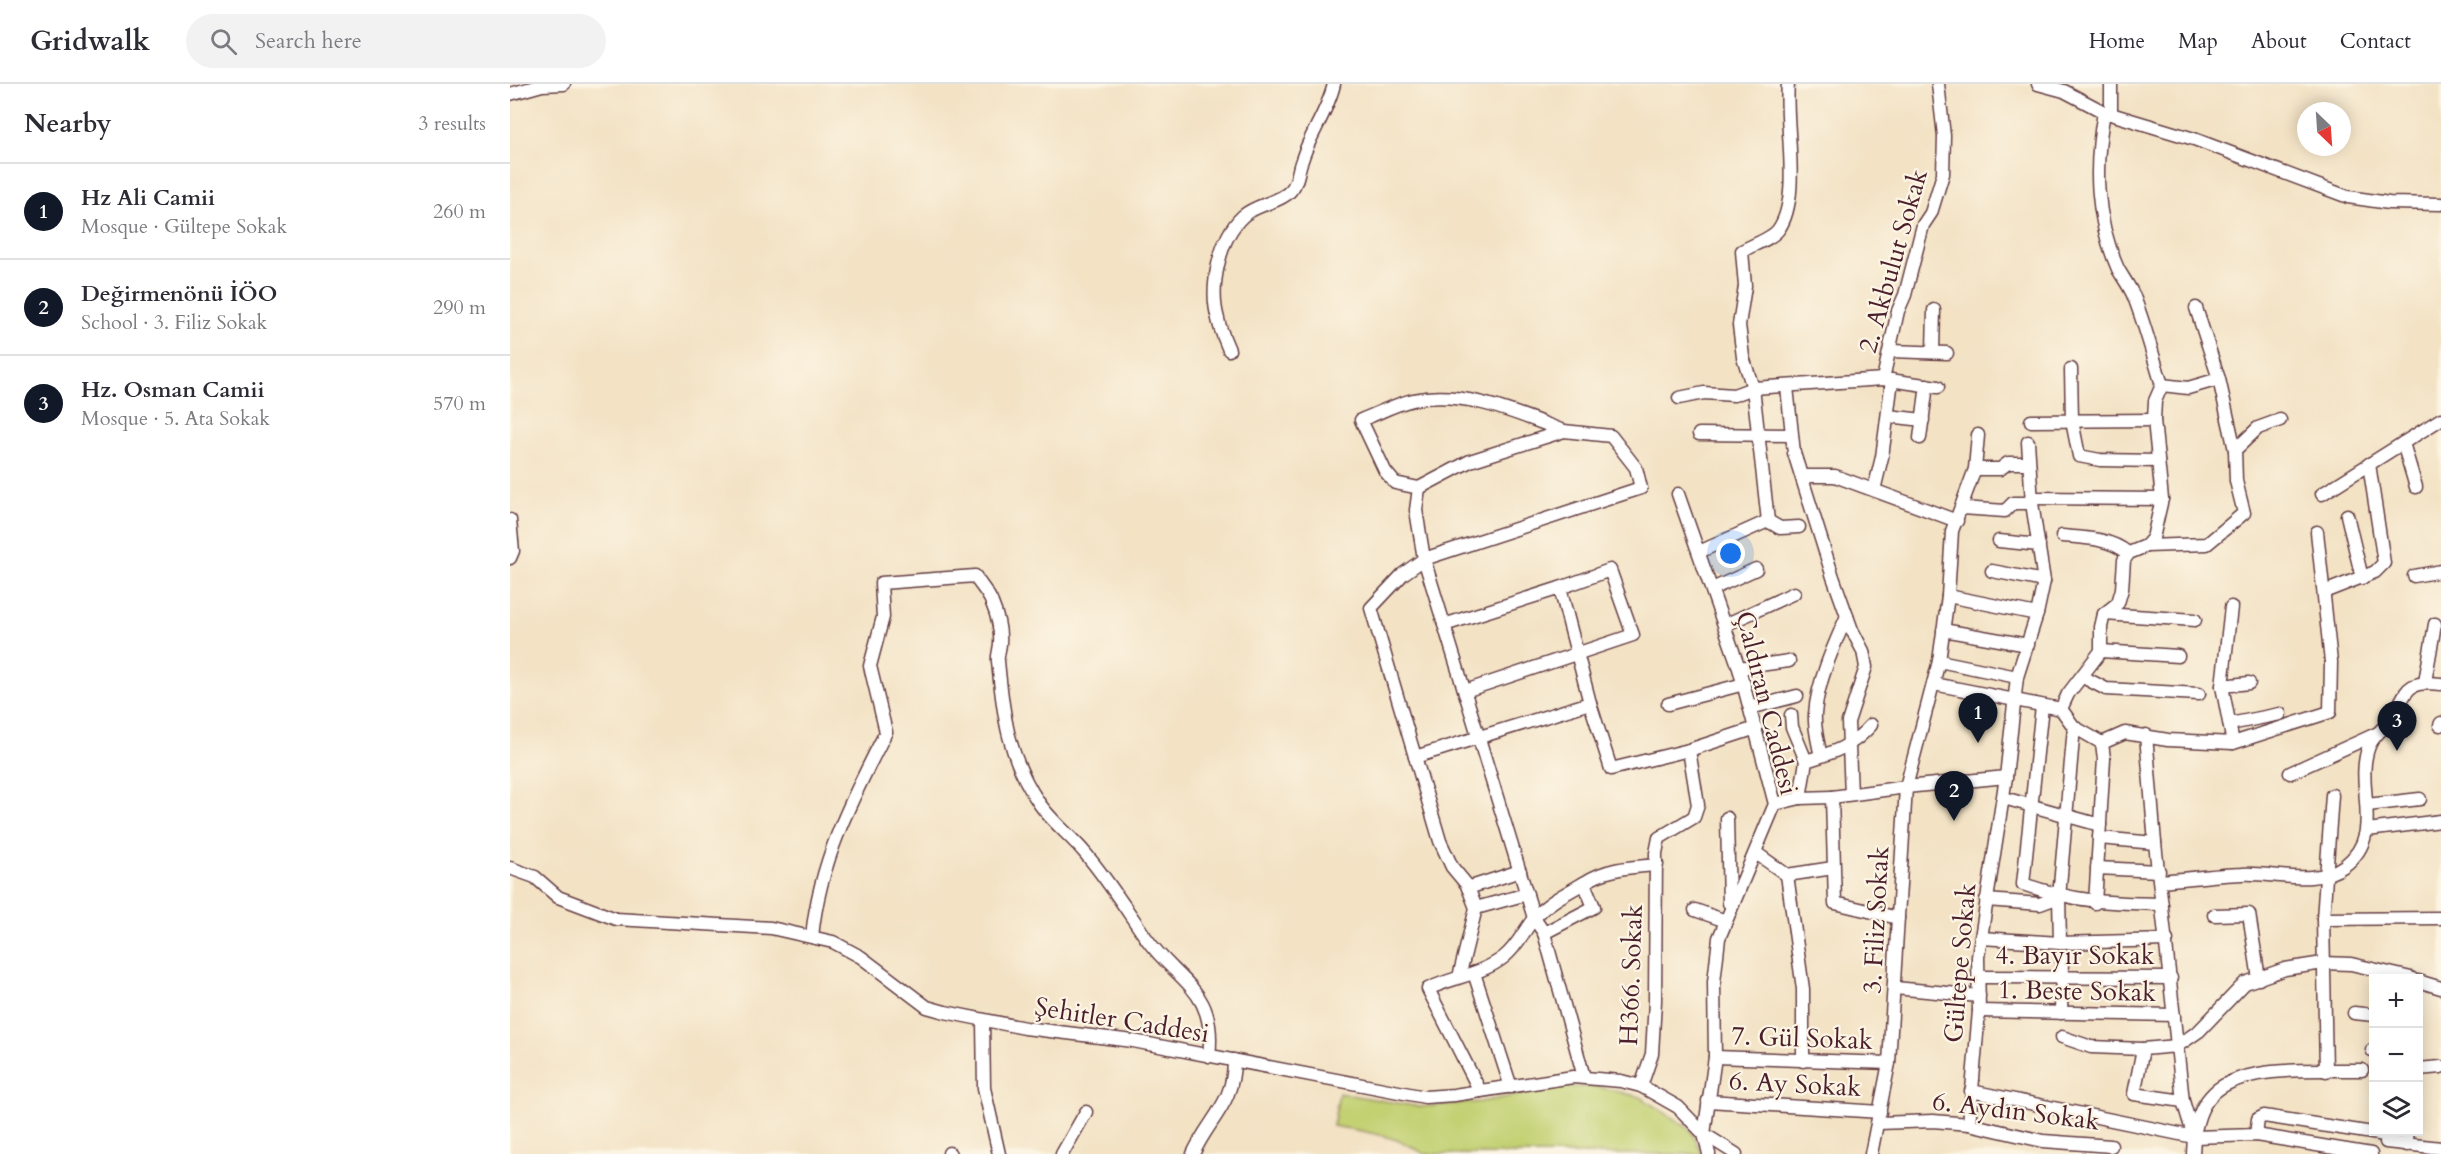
<!DOCTYPE html>
<meta charset="utf-8">
<style>
body{margin:0;font-family:Cardo,serif;background:#f2f2f3;color:#2b2b33}
.controls{position:absolute;right:18px;bottom:18px;display:grid;overflow:hidden;border-radius:0px;box-shadow:0 3px 15px #0003}
.controls button{width:54px;height:54px;display:grid;place-items:center;padding:0;border:0;border-bottom:2px solid #e1e1e2;background:#fff;color:#2b2b33;font:30px sans-serif}
.compass{position:absolute;left:1787px;top:18px;width:54px;height:54px;border-radius:50%;background:#fff;box-shadow:0 3px 15px #0003;rotate:155deg}
.you{position:absolute;left:1221px;top:470px;width:21px;height:21px;margin:-15px;border:4px solid #fff;border-radius:50%;background:#1a73e8;box-shadow:0 0 0 9px #1a73e833}
.badge{display:grid;place-items:center;width:39px;height:39px;border-radius:50%;background:#111827;color:#fff;font-size:20px;font-weight:700}
.pin{position:absolute;translate:-50% -50px;filter:drop-shadow(0 2px 3px #0008)}
.pin::after{content:'';position:absolute;top:32px;width:21px;height:18px;background:inherit;clip-path:polygon(0 0,100% 0,50% 100%)}
.list{margin:0;padding:0;list-style:none}
h2{display:flex;justify-content:space-between;align-items:center;height:78px;margin:0;padding:0 24px;font-size:26px}
h2 small{font-size:20px;font-weight:400;color:#7c7c81}
.list li{display:grid;grid-template-columns:39px 1fr auto;gap:18px;align-items:center;box-sizing:border-box;height:96px;padding:0 24px;border-top:2px solid #e1e1e2}
.list b{display:block;font-size:22px;white-space:nowrap}
.list p{margin:0;font-size:20px;white-space:nowrap;color:#7c7c81}
.list em{font-size:20px;font-style:normal;color:#7c7c81}
.icon{flex:none;width:33px;height:33px;fill:none;stroke:currentColor;stroke-width:2;stroke-linecap:round;stroke-linejoin:round}
.map{position:relative;flex:none;width:1931px;height:1070px;overflow:hidden}
header{display:flex;align-items:center;gap:36px;box-sizing:border-box;height:84px;padding:0 30px;background:#fff;border-bottom:2px solid #e1e1e2}
header strong{font-size:28px}
nav{display:flex;gap:33px;margin-inline-start:auto;font-size:21px}
.search{width:420px;height:54px;background:#f2f2f3;display:flex;align-items:center;gap:15px;box-sizing:border-box;padding:0 21px;border-radius:33px;color:#7c7c81;font-size:22px}
main{display:flex}
aside{flex:1;background:#fff}
.map>svg:first-child{display:block}
.green{fill:#c3d173;stroke:#86784f;stroke-width:1.5}
.lines{fill:none;stroke-linecap:round;stroke-linejoin:round}
.minor-casing{stroke:#633c42;stroke-width:15}
.minor{stroke:#fff;stroke-width:12}
.labels{text-anchor:middle;dominant-baseline:central;stroke-width:4.5;stroke-linejoin:round;paint-order:stroke}
.street-label{font-size:26px;fill:#4a1f2b;stroke:#fcf5e5}
</style>
<header>
<strong>Gridwalk</strong>
<div class="search"><svg class="icon" aria-label="search" viewBox="0 0 24 24"><circle cx="10" cy="10" r="6"/><path d="M15 15l6 6"/></svg>Search here</div>
<nav><a>Home</a><a>Map</a><a>About</a><a>Contact</a></nav>
</header>
<main>
<aside>
<h2>Nearby<small>3 results</small></h2>
<ul class="list">
<li><span class="badge">1</span><div><b>Hz Ali Camii</b><p>Mosque · Gültepe Sokak</p></div><em>260 m</em></li>
<li><span class="badge">2</span><div><b>Değirmenönü İÖO</b><p>School · 3. Filiz Sokak</p></div><em>290 m</em></li>
<li><span class="badge">3</span><div><b>Hz. Osman Camii</b><p>Mosque · 5. Ata Sokak</p></div><em>570 m</em></li>
</ul>
</aside>
<div class="map">
<svg width="1931" height="1070" viewBox="0 0 1931 1070">
<rect width="100%" height="100%" fill="#fcf5e5"/>
<filter id="ink" filterUnits="userSpaceOnUse"><feTurbulence type="fractalNoise" baseFrequency=".0167" numOctaves="2"/><feDisplacementMap in="SourceGraphic" scale="12" xChannelSelector="R" yChannelSelector="G"/><feConvolveMatrix kernelMatrix="1 2 1 2 8 2 1 2 1" color-interpolation-filters="sRGB"/></filter>
<filter id="wash" filterUnits="userSpaceOnUse"><feTurbulence type="fractalNoise" baseFrequency=".008" numOctaves="4" result="noise"/><feDisplacementMap in="SourceGraphic" scale="24" xChannelSelector="R" yChannelSelector="G"/><feGaussianBlur stdDeviation="1.35" result="paint"/><feColorMatrix in="noise" values="0 0 0 0 0 0 0 0 0 0 0 0 0 0 0 0 0 1.4 0 .05"/><feComposite in="paint" operator="in"/></filter>
<g filter="url(#wash)">
<rect width="100%" height="100%" fill="#f3e2c4"/>
<path class="green" d="M1052,1003H1089L1130,1013L1180,1045L1192,1070H914C887,1051 855,1048 823,1042L829,1009L910,1023L970,1018Z"/>
</g>
<g filter="url(#ink)">
<g class="lines">
<g class="minor-casing">
<g id="minor">
<path d="M1528,0L1554,7L1594,28L1684,55L1838,113L1879,119L1931,120"/>
<path d="M1601,0V30"/>
<path d="M0,10L32,1L54,0"/>
<path d="M1686,224L1709,295L1725,366"/>
<path d="M719,266C715,256 710,246 708,235C699,204 709,154 733,132C746,120 772,118 781,106C788,99 788,85 792,76C800,50 818,27 824,0"/>
<path d="M1381,267L1437,269"/>
<path d="M1423,268L1424,226"/>
<path d="M1561,285L1562,337L1569,372L1590,376L1648,377"/>
<path d="M1373,295L1388,227L1395,211L1413,141L1421,129L1433,90L1434,52L1428,0"/>
<path d="M1652,301L1678,304L1709,295"/>
<path d="M1277,303L1284,369L1323,493L1342,546L1353,567L1356,583L1338,638L1341,710"/>
<path d="M1169,314L1194,309L1224,311L1243,304L1373,295L1428,303"/>
<path d="M1378,332L1413,336"/>
<path d="M1521,337L1644,336"/>
<path d="M1189,350L1280,351"/>
<path d="M1410,354L1417,301"/>
<path d="M1893,359L1906,403"/>
<path d="M1465,385H1490L1498,379H1519"/>
<path d="M1292,392H1325L1447,437"/>
<path d="M909,404L885,399L875,387L851,336C867,330 885,320 903,316C954,305 1008,330 1054,347"/>
<path d="M1364,406L1372,373L1382,296"/>
<path d="M1168,410L1229,584L1265,720L1209,854L1204,898L1205,973L1194,1050L1199,1070"/>
<path d="M1812,410L1931,335"/>
<path d="M1521,414L1652,415"/>
<path d="M1452,424L1495,427L1503,419H1522"/>
<path d="M1837,431L1852,494"/>
<path d="M0,436L3,467L0,474"/>
<path d="M1258,437L1243,304L1233,273L1229,241L1235,202L1232,167C1242,161 1261,155 1268,146C1292,114 1274,40 1278,0"/>
<path d="M1258,437L1270,444L1289,443"/>
<path d="M1552,452C1576,454 1599,454 1618,469"/>
<path d="M1489,457L1529,461"/>
<path d="M1636,462L1697,460L1734,429L1726,397L1725,366L1748,344L1770,336"/>
<path d="M1189,468L1258,437"/>
<path d="M1482,487L1534,497"/>
<path d="M1904,492L1931,487"/>
<path d="M1202,505L1246,485"/>
<path d="M1814,508L1865,488L1874,479L1859,380"/>
<path d="M1438,512L1527,530"/>
<path d="M1721,523L1712,602L1723,659"/>
<path d="M1594,530L1685,536"/>
<path d="M934,541L1050,504L1080,619"/>
<path d="M1215,541L1284,509"/>
<path d="M1433,546L1518,561"/>
<path d="M1591,567L1668,572"/>
<path d="M1429,577L1507,593"/>
<path d="M1229,584L1279,577"/>
<path d="M1573,593L1596,605L1689,610"/>
<path d="M1915,598L1925,540"/>
<path d="M1424,600L1551,625"/>
<path d="M1712,602L1739,599"/>
<path d="M955,607L1123,551L1100,486L1050,504"/>
<path d="M1158,620L1234,600"/>
<path d="M1532,622L1513,800C1564,818 1600,819 1652,820"/>
<path d="M1240,624L1287,612"/>
<path d="M1281,631L1282,643L1296,677"/>
<path d="M1720,640L1770,630"/>
<path d="M1930,641L1931,639"/>
<path d="M1636,651L1645,759L1673,1017L1684,1053L1683,1070"/>
<path d="M1592,659L1564,643L1551,625L1558,610L1591,567V543L1594,530L1608,519L1612,505L1614,476L1619,469L1636,462L1643,454L1652,415L1644,336L1645,317L1652,301C1643,272 1635,241 1624,213C1620,203 1613,194 1608,185C1585,133 1584,82 1594,28"/>
<path d="M1592,659L1615,649L1658,656L1723,659L1820,628L1821,578L1807,448"/>
<path d="M1311,672C1308,659 1304,644 1305,630C1307,599 1324,561 1337,532"/>
<path d="M905,673L1080,619L1101,685L1179,666L1246,644"/>
<path d="M1780,689L1866,650"/>
<path d="M1322,713L1396,703L1429,577L1438,512L1442,447L1465,385L1468,351"/>
<path d="M1290,714L1296,677C1322,669 1342,663 1361,641"/>
<path d="M1494,714L1590,741"/>
<path d="M1265,720L1290,714L1322,713L1325,819L1388,834"/>
<path d="M1857,721L1910,715"/>
<path d="M1217,734L1219,819"/>
<path d="M1857,746L1931,737"/>
<path d="M1589,754L1645,759"/>
<path d="M1246,769L1277,791"/>
<path d="M0,784L25,793L48,813L106,835L261,844L323,858L351,873L417,923L435,928L515,944L623,957L915,1013L944,1011L1063,993L1111,997L1131,1002L1168,1023L1194,1050L1226,1070"/>
<path d="M1587,784L1649,787"/>
<path d="M1650,797C1677,795 1704,791 1732,790C1764,788 1805,803 1834,782C1877,750 1843,703 1859,662C1864,650 1875,644 1882,634C1898,607 1894,596 1931,600"/>
<path d="M958,804L1010,787"/>
<path d="M1476,816L1530,820L1549,813"/>
<path d="M1585,819L1594,675L1592,659"/>
<path d="M966,824L1017,810"/>
<path d="M1185,826L1216,837"/>
<path d="M1704,831L1739,830L1749,895"/>
<path d="M1813,835L1931,834"/>
<path d="M302,853C309,778 342,714 376,648L360,582L373,533L371,499L465,492C470,501 479,510 482,519C487,531 491,546 490,559C490,565 487,571 488,577C493,631 498,673 529,719C541,737 561,752 575,769C598,796 616,825 636,854C668,899 707,905 699,972"/>
<path d="M1471,854L1550,859L1657,856"/>
<path d="M1550,859L1549,813L1564,643"/>
<path d="M964,889L1001,1003"/>
<path d="M949,893L966,824L957,801L942,783L930,757L861,524L893,490L914,475L1131,404L1126,384L1101,352L1054,347L960,377L909,404L906,426L914,475L1024,834L1034,849"/>
<path d="M1469,893L1661,894"/>
<path d="M1908,897L1931,904"/>
<path d="M1385,904L1469,912"/>
<path d="M1469,927L1664,931"/>
<path d="M1551,929L1552,875"/>
<path d="M1844,929L1864,931"/>
<path d="M473,937L474,1004L489,1070"/>
<path d="M1552,953L1581,963L1633,965"/>
<path d="M1862,966H1864"/>
<path d="M1205,973L1379,979"/>
<path d="M1293,977V905L1277,791L1323,784"/>
<path d="M1908,985L1931,983"/>
<path d="M1816,987L1813,835L1822,711"/>
<path d="M1074,993L1034,849L1084,823L1074,799C1096,784 1121,783 1147,781"/>
<path d="M1131,1002L1142,970L1145,917L1146,769L1149,754L1184,733L1188,721L1179,666"/>
<path d="M970,1007L918,905C943,893 973,890 994,873C1008,862 1014,846 1025,833C1038,818 1057,809 1074,799"/>
<path d="M1461,1007L1684,1053L1746,1051L1861,1070"/>
<path d="M1198,1017L1370,1028"/>
<path d="M1673,1017L1624,1010L1633,965L1667,962L1689,947L1735,899L1775,885L1813,879L1841,880L1901,894"/>
<path d="M1369,1039L1423,1037L1459,1040L1533,1057L1601,1062"/>
<path d="M1459,1040L1469,927L1468,873L1496,693L1507,593L1527,530L1534,497L1522,419L1518,358"/>
<path d="M1896,1048L1897,1061"/>
<path d="M1684,1051C1687,1038 1690,1024 1700,1013C1727,979 1812,987 1852,986"/>
<path d="M1746,1051L1748,1035L1754,1032L1875,1051"/>
<path d="M1876,1058L1931,1064"/>
<path d="M439,1069L440,1070"/>
<path d="M552,1070L576,1028"/>
<path d="M683,1070C700,1033 724,1020 724,976"/>
<path d="M1361,1070L1379,979L1396,703L1496,693"/>
</g>
</g>
<use href="#minor" class="minor"/>
</g>
</g>
<g class="labels">
<g class="street-label">
<text transform="translate(1383 177) rotate(-74)">2. Akbulut Sokak</text>
<text transform="translate(1257 619) rotate(76)">Çaldıran Caddesi</text>
<text transform="translate(1366 836) rotate(-87)">3. Filiz Sokak</text>
<text x="1565" y="871">4. Bayır Sokak</text>
<text transform="translate(1450 879) rotate(-85)">Gültepe Sokak</text>
<text transform="translate(1121 891) rotate(-88)">H366. Sokak</text>
<text transform="translate(1567 907) rotate(1)">1. Beste Sokak</text>
<text transform="translate(612 936) rotate(9)">Şehitler Caddesi</text>
<text transform="translate(1292 954) rotate(2)">7. Gül Sokak</text>
<text transform="translate(1285 1000) rotate(3)">6. Ay Sokak</text>
<text transform="translate(1506 1027) rotate(7)">6. Aydın Sokak</text>
</g>
</g>
</svg>
<div class="controls">
<button>+</button>
<button>−</button>
<button><svg class="icon" aria-label="layers" viewBox="0 0 24 24"><path d="M12 4l9 5-9 5-9-5zM3 14l9 5 9-5"/></svg></button>
</div>
<svg class="compass" viewBox="-18 -18 36 36"><path d="M0-13l5 13h-10z" fill="#e53935"/><path d="M0 13l5-13h-10z" fill="#7c7c81"/></svg>
<div class="you"></div>
<div class="pin badge" style="left:1468px;top:659px">1</div>
<div class="pin badge" style="left:1444px;top:737px">2</div>
<div class="pin badge" style="left:1887px;top:667px">3</div>
</div>
</main>
